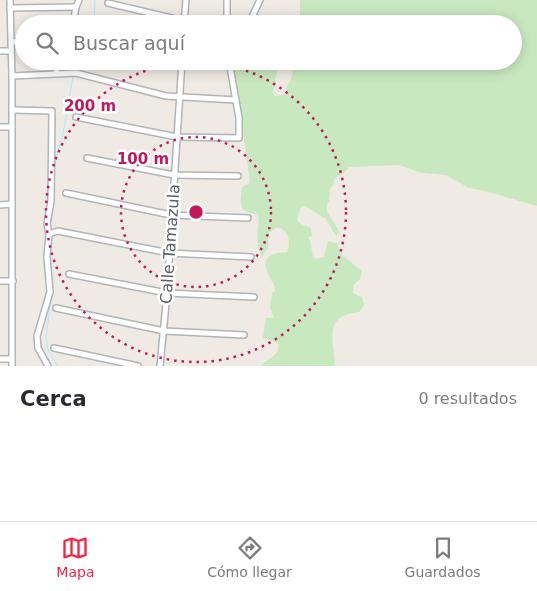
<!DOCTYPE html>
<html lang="es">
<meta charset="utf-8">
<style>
body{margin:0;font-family:"DejaVu Sans",sans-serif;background:#f2f2f3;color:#2b2b33}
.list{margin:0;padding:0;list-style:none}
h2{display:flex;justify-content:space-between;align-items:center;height:65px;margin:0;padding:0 20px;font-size:21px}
h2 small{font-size:16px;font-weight:400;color:#7c7c81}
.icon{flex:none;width:28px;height:28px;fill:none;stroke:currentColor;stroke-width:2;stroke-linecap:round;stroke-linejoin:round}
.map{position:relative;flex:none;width:537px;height:366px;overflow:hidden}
.search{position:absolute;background:#fff;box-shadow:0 2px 12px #0003;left:15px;right:15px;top:15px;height:55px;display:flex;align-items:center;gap:12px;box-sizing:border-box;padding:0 18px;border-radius:28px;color:#7c7c81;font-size:19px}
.sheet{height:155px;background:#fff}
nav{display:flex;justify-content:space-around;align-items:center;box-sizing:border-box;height:70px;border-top:1px solid #e1e1e2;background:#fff;font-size:14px;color:#7c7c81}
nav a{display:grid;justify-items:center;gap:2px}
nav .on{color:#f72343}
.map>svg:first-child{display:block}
.green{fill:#c8e9bf}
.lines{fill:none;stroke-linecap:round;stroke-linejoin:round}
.stream{stroke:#a5ecff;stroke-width:1}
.street-casing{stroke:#b0b5b8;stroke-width:8}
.street{stroke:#fff;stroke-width:5}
.ring{fill:none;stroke:#c2185b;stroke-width:2.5;stroke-dasharray:2.5 5}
.labels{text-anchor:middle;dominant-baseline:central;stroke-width:5;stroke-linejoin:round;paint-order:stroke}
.street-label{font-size:16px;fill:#5c6366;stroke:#fff}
.centre{fill:#c2185b;stroke:#fff;stroke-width:2.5}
.ring-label{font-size:15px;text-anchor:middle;font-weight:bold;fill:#c2185b;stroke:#fff;stroke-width:5;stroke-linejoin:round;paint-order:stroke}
</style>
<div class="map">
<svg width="537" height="366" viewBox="0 0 537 366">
<rect width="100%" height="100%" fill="#f0eae4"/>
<path class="green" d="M300,0H537V206L485,191L469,188L446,175L422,173L399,165L349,167L343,174L335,178L333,186L330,189L329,201C320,211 337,222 339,233L336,236L326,219L305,206L301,207L297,219L299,223L311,228L312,236L308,237L310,241L313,257L316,259L324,257L328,241L337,243L342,255L362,271L360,279L354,285L353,293L362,297L364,305L359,312C322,316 334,340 335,366H261C268,357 281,357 278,343L263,338L266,318H274L270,307L272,293L275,291C275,283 271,282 269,276C260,257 270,253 287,252C295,234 277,217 268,236V248L262,257C255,241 257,234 259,217C255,213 252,214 247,212C238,208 241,195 242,187L250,183L245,146L238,111L230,98L231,88L227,72L235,67L273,68L277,71L273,92L275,96L287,94V86L291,80L293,69L297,61H513V24H300Z"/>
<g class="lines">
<g class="stream">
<path d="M94,24L95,0"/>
<path d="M74,72L78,61"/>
<path d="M53,177L56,158L63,134L73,76"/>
<path d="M52,231C47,218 57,205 54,191"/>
<path d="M51,243L52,235"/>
<path d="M50,269L53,283L46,338L48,349L57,366"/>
</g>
<g class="street-casing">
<g id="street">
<path d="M10,0L12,76V366"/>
<path d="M227,0V22"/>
<path d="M108,3L184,21H250L294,24"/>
<path d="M10,8L76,7"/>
<path d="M250,21L260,0"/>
<path d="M184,23L186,0"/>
<path d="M73,24L76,7L79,0"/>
<path d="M11,42H24"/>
<path d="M0,51H11"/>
<path d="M236,61L288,63L291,61"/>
<path d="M56,73L58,61"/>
<path d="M12,76L76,73L166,96L236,100"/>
<path d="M12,110L52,111L51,201L47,224L49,234"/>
<path d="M76,117L177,137L239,138V118L229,61"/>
<path d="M0,127H12"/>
<path d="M87,158L174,175L238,176"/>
<path d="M66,193L171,215L248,218"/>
<path d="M0,205L12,204"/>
<path d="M69,274L167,293L254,297"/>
<path d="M0,281H13"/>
<path d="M56,308L164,331L244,335"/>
<path d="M54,348L138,366"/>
<path d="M0,359H12"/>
<path d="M48,366L38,348L37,336L50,292L47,257L49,234L58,231L169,253L251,257"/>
<path d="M160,366L167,293L182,61"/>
</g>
</g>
<use href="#street" class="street"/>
</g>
<g class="ring">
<circle cx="196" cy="212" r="75"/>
<circle cx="196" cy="212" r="150"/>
</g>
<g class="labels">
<g class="street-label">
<text transform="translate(170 244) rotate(-86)">Calle Tamazula</text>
</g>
</g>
<circle cx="196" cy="212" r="8" class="centre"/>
<g class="ring-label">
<text x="90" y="111">200 m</text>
<text x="143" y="164">100 m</text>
</g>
</svg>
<div class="search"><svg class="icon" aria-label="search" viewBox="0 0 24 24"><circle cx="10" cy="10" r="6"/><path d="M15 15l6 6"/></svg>Buscar aquí</div>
</div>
<section class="sheet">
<h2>Cerca<small>0 resultados</small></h2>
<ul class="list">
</ul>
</section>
<nav>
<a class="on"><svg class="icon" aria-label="map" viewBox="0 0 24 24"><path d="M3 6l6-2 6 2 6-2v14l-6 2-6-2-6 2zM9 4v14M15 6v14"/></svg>Mapa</a>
<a><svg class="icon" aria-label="directions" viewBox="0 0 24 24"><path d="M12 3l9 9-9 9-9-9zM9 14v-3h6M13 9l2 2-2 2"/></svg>Cómo llegar</a>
<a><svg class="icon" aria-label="saved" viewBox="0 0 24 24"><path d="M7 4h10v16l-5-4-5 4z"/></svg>Guardados</a>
</nav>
